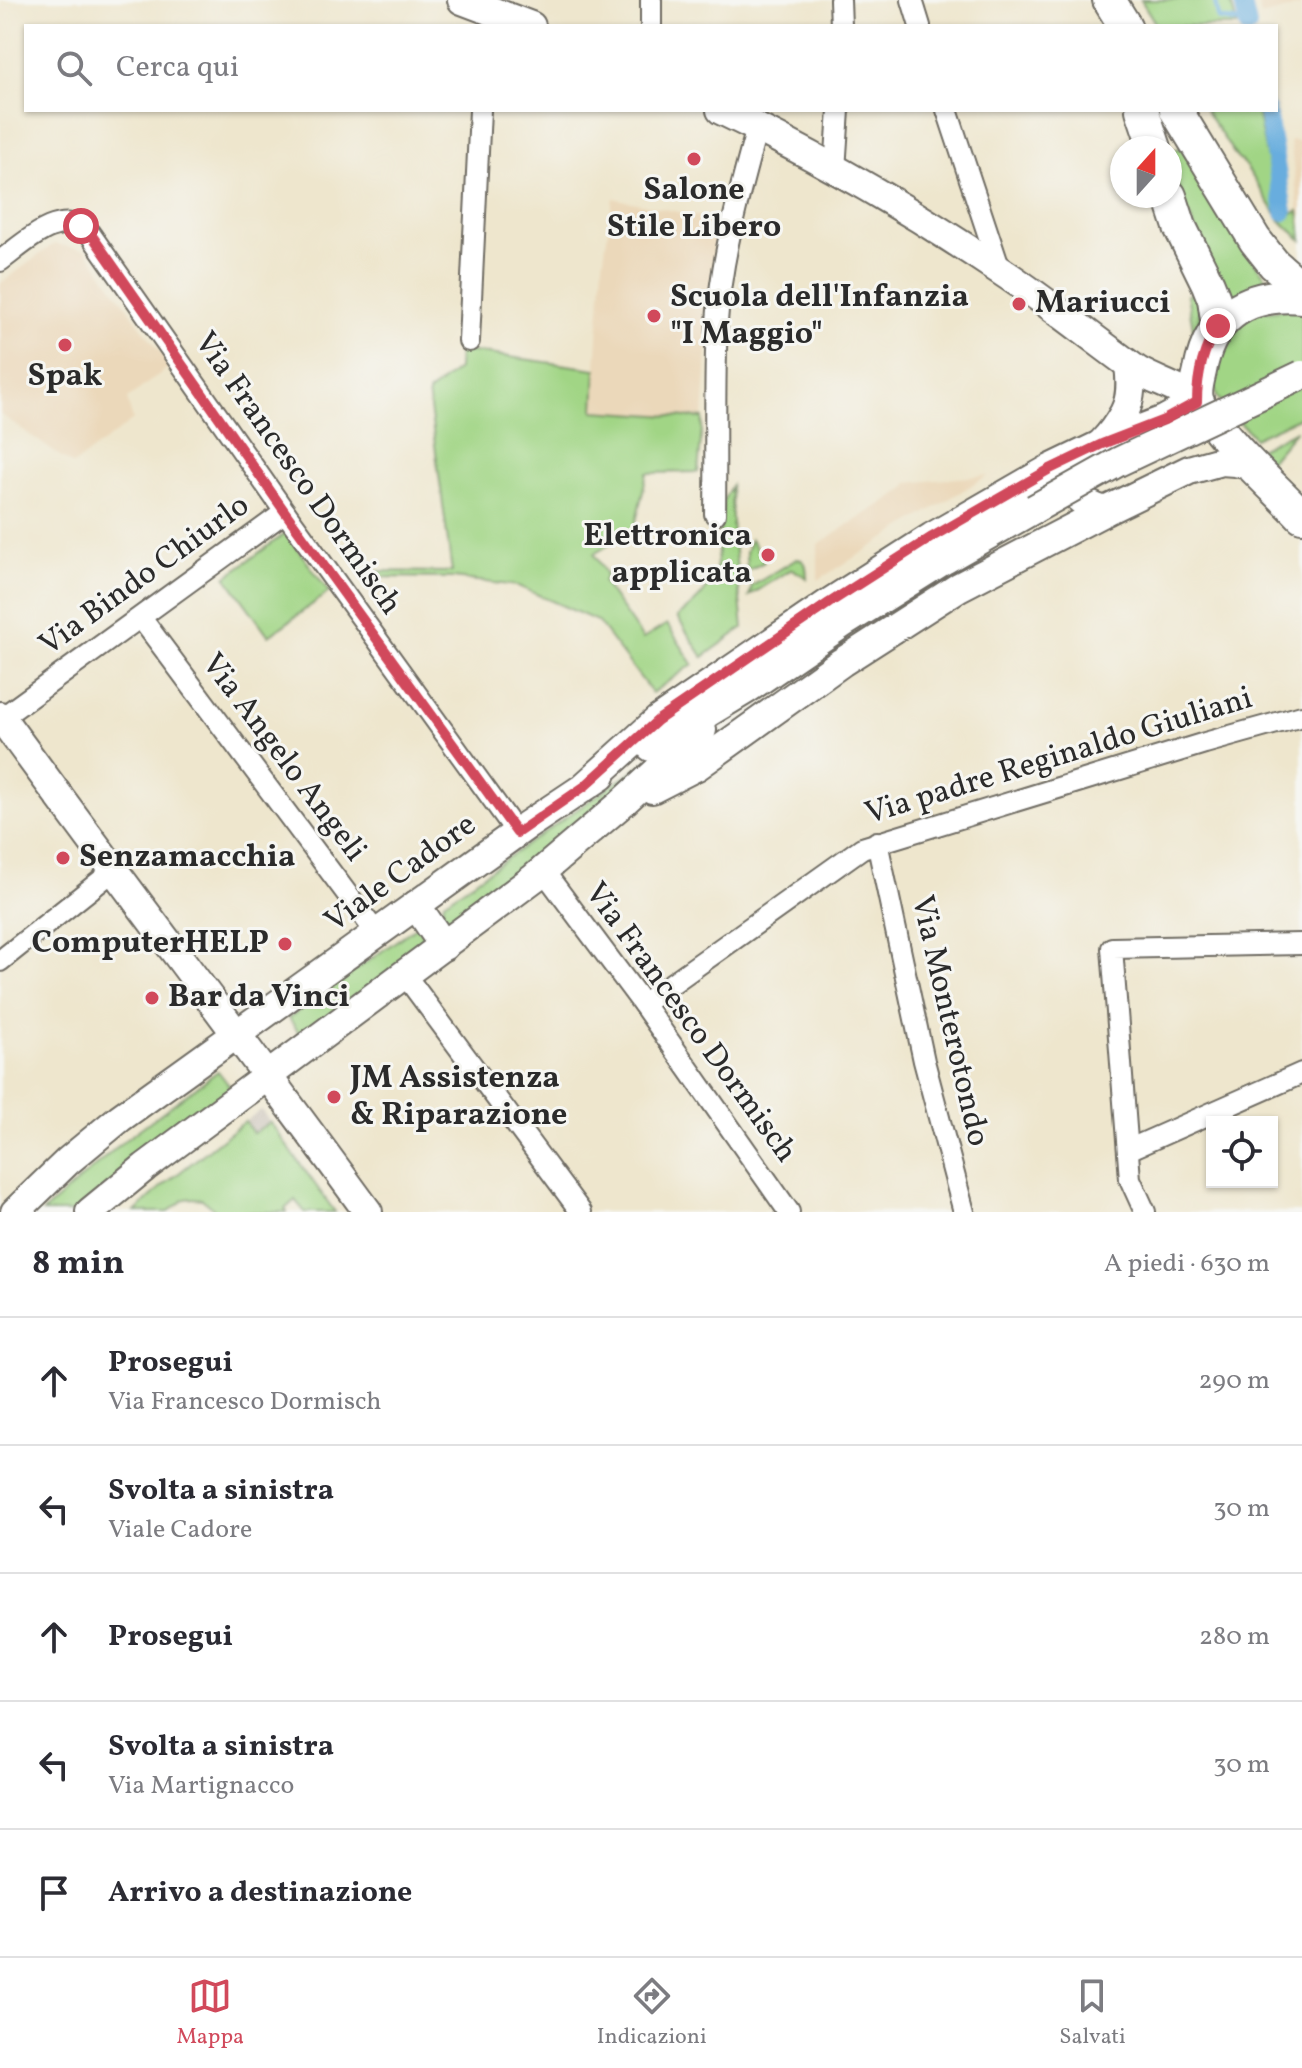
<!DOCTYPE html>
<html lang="it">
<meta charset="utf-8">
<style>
body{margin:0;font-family:Vollkorn,serif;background:#f2f2f3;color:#2b2b33}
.controls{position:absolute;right:24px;bottom:24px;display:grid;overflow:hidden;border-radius:0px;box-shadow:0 2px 6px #0004}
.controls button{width:72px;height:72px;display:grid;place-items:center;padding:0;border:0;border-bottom:2px solid #e1e1e2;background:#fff;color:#2b2b33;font:40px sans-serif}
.compass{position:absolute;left:1110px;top:136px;width:72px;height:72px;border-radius:50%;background:#fff;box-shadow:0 2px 6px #0004;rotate:21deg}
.stop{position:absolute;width:24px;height:24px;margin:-18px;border:6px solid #d1495b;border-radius:50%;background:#fff}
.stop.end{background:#d1495b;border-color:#fff;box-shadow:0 2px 8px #0008}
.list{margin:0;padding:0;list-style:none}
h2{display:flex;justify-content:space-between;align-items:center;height:104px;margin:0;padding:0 32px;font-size:34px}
h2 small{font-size:26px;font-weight:400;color:#7c7c81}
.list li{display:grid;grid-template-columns:52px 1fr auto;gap:24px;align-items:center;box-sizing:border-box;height:128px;padding:0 32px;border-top:2px solid #e1e1e2}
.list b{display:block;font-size:30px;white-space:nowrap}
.list p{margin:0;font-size:26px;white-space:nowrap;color:#7c7c81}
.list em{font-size:26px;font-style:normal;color:#7c7c81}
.icon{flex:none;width:44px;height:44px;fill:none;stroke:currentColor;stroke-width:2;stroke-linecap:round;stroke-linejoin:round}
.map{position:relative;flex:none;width:1302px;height:1212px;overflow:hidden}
.search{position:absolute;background:#fff;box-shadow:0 2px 6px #0004;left:24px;right:24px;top:24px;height:88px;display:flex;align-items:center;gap:20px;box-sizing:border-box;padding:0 28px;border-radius:0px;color:#7c7c81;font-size:30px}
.sheet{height:744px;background:#fff}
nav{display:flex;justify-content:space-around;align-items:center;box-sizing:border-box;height:112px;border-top:2px solid #e1e1e2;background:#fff;font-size:22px;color:#7c7c81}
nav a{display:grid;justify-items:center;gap:4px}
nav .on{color:#d1495b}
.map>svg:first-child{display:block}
.built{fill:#ebd8ba}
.industrial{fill:#cbc3b8}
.green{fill:#a1d585;stroke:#668058;stroke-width:2}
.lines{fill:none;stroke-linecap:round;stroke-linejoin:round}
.stream{stroke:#68adde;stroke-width:5}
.canal{stroke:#68adde;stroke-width:18}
.street-casing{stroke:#6f6c64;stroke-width:24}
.secondary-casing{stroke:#6f6c64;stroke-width:32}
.primary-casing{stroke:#6f6c64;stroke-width:36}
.street{stroke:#fff;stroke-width:20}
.secondary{stroke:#fff;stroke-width:28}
.primary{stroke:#fff;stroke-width:32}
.secondary-bridge-casing{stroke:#6f6c64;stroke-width:32;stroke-linecap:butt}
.secondary-bridge{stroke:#fff;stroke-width:28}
.route{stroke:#d1495b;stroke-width:10}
.poi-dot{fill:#d1495b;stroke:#f6f6f2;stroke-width:3}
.labels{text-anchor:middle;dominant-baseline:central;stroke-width:6;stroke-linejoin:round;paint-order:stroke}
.poi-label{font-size:32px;font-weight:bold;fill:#2b2b2b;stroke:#f6f6f2;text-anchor:start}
.street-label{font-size:32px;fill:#2b2b2b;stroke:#f6f6f2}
</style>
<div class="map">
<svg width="1302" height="1212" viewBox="0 0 1302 1212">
<rect width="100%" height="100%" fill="#f6f6f2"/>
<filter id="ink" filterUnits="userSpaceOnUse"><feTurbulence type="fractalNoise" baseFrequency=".0125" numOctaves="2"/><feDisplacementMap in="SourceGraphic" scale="16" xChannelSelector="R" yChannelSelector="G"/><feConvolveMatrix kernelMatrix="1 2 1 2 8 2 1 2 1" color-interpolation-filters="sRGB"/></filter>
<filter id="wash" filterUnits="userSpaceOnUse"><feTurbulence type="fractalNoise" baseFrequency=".006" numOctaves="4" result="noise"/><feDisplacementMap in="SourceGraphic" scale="32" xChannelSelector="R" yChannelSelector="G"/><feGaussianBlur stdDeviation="1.8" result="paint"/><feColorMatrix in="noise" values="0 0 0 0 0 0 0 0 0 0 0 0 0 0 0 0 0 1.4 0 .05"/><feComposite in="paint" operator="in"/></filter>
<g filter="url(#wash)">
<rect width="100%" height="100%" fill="#eee6cd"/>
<g class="built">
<path d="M1257,0H1298L1300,6L1261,16Z"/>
<path d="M1290,140L1302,141V240L1299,211Z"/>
<path d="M613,198L720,221L711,290L703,418L593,411L603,264Z"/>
<path d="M54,244L86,250L170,366L127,399L133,420L73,465L0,414V284Z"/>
<path d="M988,475L818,580V544L896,495L908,486L907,483Z"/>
</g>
<path class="industrial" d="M261,1110L270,1122L253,1133L245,1121Z"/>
<g class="green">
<path d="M1141,0H1230L1237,26H1157Z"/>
<path d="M1205,110H1257L1279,219L1299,211L1302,240L1280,220L1245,165L1237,158Z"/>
<path d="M1183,148L1256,264L1271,284L1226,301L1183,201L1170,162V154C1174,149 1177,148 1183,148Z"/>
<path d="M1197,292L1202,325L1195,339L1187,295Z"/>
<path d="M1302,307V416L1254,438L1217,397L1214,383L1215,369L1226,337L1251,313Z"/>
<path d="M459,350L596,369L594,411L703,418L698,472L647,473L634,530L594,554L606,574L603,582L643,639L667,624L693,664L652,693L597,621L518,586L453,578L367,577L363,571L452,572L428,393L458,369Z"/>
<path d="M1296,430L1269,462L1257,450Z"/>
<path d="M731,486L732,523L743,628L703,657L677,617C695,604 708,591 716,571L723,501Z"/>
<path d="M286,533L329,592L269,636L226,577Z"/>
<path d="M751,539L764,562L747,571L746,552Z"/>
<path d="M797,559C808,560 806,569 807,578L792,569L749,596L752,586Z"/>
<path d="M684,735L568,838L458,922L449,921L442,911L444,902Z"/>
<path d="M417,926L427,944L301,1036L289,1018Z"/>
<path d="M218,1071L232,1089L78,1212H43L125,1140Z"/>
<path d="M245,1121L253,1133L270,1122L335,1212H305L295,1200L285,1209L287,1212H218L202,1199L193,1198L185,1199L168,1212H135L160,1188Z"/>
</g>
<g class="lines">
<path class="stream" d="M1215,0L1219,19L1248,24"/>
<g class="canal">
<path d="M1242,0L1248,26"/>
<path d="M1267,110L1284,212"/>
</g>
</g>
</g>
<g filter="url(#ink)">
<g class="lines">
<g class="street-casing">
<g id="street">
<path d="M651,0V26"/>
<path d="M840,0L841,26"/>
<path d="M912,0L920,26"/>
<path d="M947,110L1000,270"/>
<path d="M835,170L839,110"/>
<path d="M0,261C24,244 58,208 88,231L285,512L517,833"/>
<path d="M469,341L480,110"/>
<path d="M715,514C716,450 714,385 717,322C721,258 740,190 757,128"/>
<path d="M141,618L377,934"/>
<path d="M0,719L285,512"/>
<path d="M877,842L924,1061L964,1212"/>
<path d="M543,870L643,1004L789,1212"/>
<path d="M0,961L113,871"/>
<path d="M405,975L581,1212"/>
<path d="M643,1004L862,848L1205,743L1302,716"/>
<path d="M1128,1150L1302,1073"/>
<path d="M1145,1212L1130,1179L1112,948L1302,944"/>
</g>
</g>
<g class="secondary-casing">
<g id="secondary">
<path d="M462,0L531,26"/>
<path d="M1105,511C1082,504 1058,490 1079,464C1086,456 1095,451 1102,443C1111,434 1118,424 1124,413C1132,398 1131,381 1129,365"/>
<path d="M0,716C121,882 247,1046 368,1212"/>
<path d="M651,747L747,689L842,624L944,560L1034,509"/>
<path d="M585,786L658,720L829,603L932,537L1050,469L1102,444L1164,420L1197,402C1179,387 1159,383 1138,371C1092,338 1048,302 1001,271C912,211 817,156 721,110"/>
<path d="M652,789L697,766L842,662L959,587L1105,511L1189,470L1221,461L1235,462L1254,466"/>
<path d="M416,905L444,946"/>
<path d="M15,1212L68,1161L120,1118L526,826L601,776"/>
<path d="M90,1212L145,1167L534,878L619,806L702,730"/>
</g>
</g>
<g class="primary-casing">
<g id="primary">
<path d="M1109,0L1125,26"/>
<path d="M1142,110L1155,148"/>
<path d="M1176,110L1255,240L1274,264L1302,288"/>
<path d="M1170,196L1180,227L1208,284L1214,299L1218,326"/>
<path d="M1302,297C1247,292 1210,316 1200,371C1198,380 1194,393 1198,402C1200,408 1208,416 1213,421C1239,456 1272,485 1302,516"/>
</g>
</g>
<use href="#street" class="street"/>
<use href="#secondary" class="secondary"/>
<use href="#primary" class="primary"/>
<g class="secondary-bridge-casing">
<path id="secondary-bridge" d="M1034,509L1118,462L1302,375"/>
</g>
<use href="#secondary-bridge" class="secondary-bridge"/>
</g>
</g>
<g class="lines" filter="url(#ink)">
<path class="route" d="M81,226L93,237L285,512L517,833L585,786L658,720L829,603L932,537L1050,469L1102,444L1164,420L1197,402C1197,374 1203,349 1218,326"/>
</g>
<g class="poi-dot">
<circle cx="694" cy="159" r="8"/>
<circle cx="1019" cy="304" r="8"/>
<circle cx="654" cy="316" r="8"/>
<circle cx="65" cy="345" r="8"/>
<circle cx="768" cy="555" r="8"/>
<circle cx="63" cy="858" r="8"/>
<circle cx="285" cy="944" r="8"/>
<circle cx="152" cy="998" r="8"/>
<circle cx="334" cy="1097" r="8"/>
</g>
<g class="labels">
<g class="poi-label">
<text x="694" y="191" text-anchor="middle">Salone<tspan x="694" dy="37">Stile Libero</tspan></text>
<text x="670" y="298">Scuola dell'Infanzia<tspan x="670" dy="37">"I Maggio"</tspan></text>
<text x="1035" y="304">Mariucci</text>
<text x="65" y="377" text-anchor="middle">Spak</text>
<text x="752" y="537" text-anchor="end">Elettronica<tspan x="752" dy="37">applicata</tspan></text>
<text x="79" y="858">Senzamacchia</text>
<text x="269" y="944" text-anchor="end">ComputerHELP</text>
<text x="168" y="998">Bar da Vinci</text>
<text x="350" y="1079">JM Assistenza<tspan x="350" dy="37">&amp; Riparazione</tspan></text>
</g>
<g class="street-label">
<text transform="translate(297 474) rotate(55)">Via Francesco Dormisch</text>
<text transform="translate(145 576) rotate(-36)">Via Bindo Chiurlo</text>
<text transform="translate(1059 757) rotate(-17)">Via padre Reginaldo Giuliani</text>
<text transform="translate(283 758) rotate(53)">Via Angelo Angeli</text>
<text transform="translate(401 874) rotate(-36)">Viale Cadore</text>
<text transform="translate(949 1021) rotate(77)">Via Monterotondo</text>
<text transform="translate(690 1023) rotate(54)">Via Francesco Dormisch</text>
</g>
</g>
</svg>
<div class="controls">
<button><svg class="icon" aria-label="locate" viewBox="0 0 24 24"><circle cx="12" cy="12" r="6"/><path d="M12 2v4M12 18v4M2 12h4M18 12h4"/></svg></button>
</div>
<svg class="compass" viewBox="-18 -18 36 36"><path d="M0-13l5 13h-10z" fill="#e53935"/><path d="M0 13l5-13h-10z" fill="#7c7c81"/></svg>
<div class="stop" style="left:81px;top:226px"></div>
<div class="stop end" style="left:1218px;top:326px"></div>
<div class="search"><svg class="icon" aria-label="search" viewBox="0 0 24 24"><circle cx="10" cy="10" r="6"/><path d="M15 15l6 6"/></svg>Cerca qui</div>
</div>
<section class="sheet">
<h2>8 min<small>A piedi · 630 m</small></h2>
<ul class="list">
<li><svg class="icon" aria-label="ahead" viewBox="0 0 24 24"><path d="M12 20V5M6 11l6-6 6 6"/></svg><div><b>Prosegui</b><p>Via Francesco Dormisch</p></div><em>290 m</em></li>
<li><svg class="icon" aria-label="left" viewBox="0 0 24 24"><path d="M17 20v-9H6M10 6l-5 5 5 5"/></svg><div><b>Svolta a sinistra</b><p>Viale Cadore</p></div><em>30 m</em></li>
<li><svg class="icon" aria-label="ahead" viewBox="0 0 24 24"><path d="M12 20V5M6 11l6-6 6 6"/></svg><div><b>Prosegui</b></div><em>280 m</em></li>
<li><svg class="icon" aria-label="left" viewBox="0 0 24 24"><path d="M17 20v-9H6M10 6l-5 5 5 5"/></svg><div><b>Svolta a sinistra</b><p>Via Martignacco</p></div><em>30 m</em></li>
<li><svg class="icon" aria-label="arrive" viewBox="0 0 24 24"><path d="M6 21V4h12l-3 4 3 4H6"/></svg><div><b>Arrivo a destinazione</b></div></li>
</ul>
</section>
<nav>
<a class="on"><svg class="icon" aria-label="map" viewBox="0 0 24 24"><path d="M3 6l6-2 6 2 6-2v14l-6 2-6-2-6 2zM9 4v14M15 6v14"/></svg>Mappa</a>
<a><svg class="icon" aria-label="directions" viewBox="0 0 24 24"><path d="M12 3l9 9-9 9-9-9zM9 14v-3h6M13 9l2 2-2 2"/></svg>Indicazioni</a>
<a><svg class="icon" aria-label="saved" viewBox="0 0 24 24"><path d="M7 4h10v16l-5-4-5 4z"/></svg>Salvati</a>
</nav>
